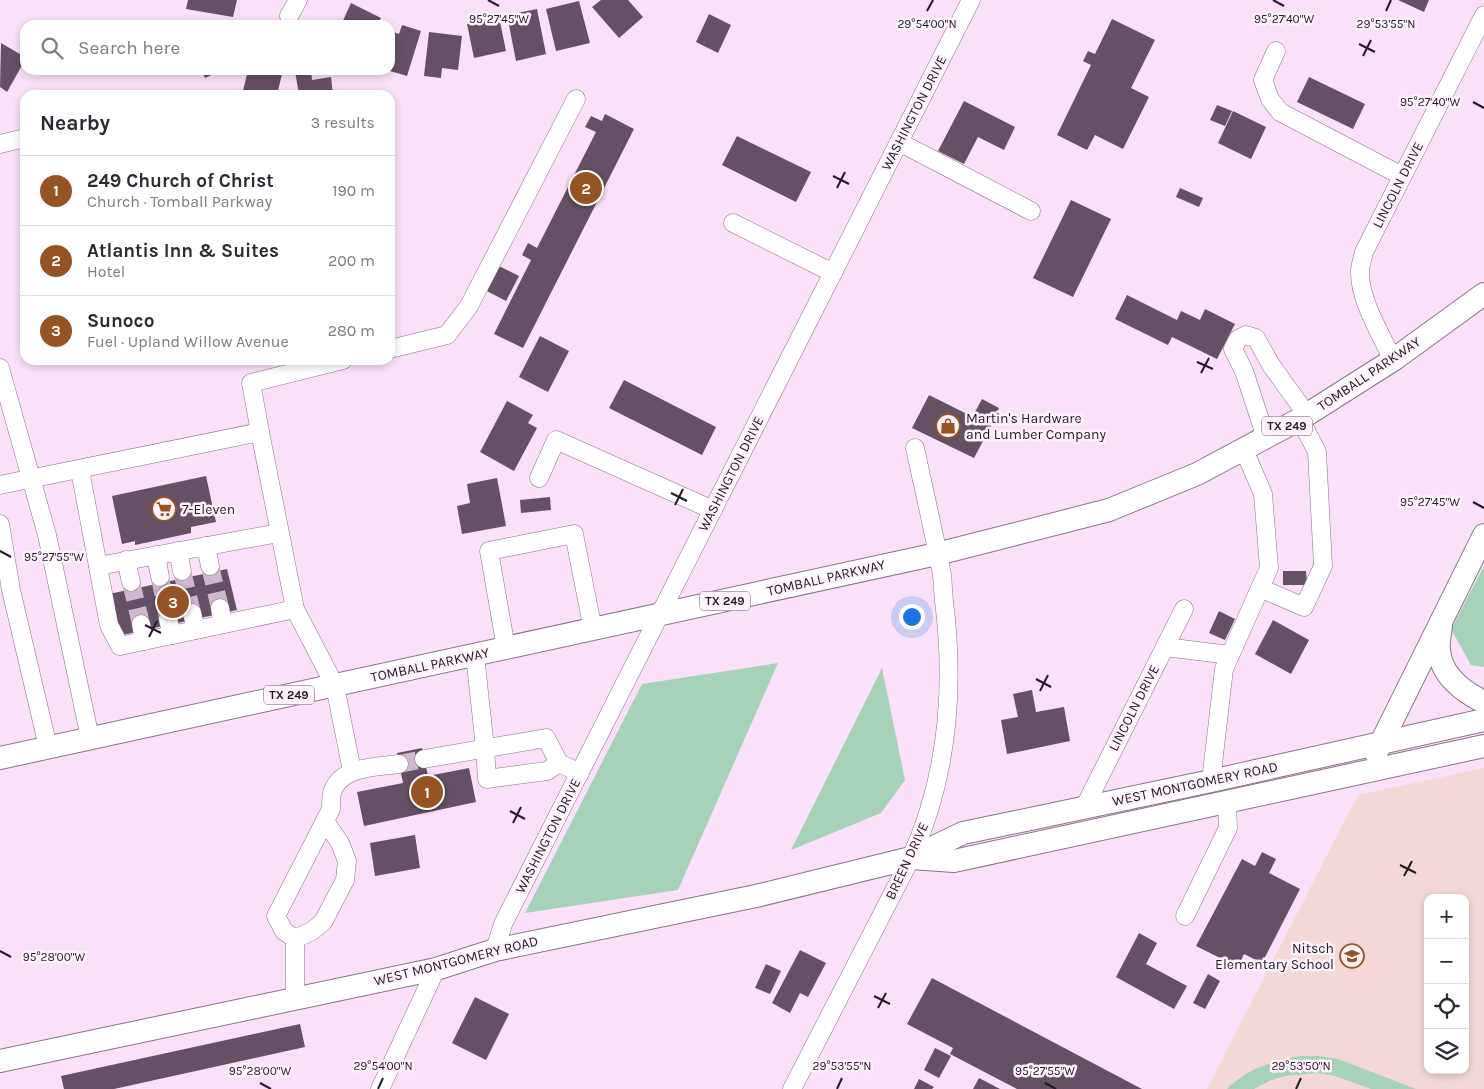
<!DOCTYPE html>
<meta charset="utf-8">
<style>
body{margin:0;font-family:Karla,sans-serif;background:#f7f7f7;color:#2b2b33}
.controls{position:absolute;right:15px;bottom:15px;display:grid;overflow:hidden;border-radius:10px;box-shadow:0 2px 8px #0003}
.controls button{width:45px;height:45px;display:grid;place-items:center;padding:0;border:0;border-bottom:1px solid #e1e1e2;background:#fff;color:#2b2b33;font:25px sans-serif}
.you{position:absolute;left:911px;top:616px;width:18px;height:18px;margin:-12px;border:4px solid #fff;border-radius:50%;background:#1a73e8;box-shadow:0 0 0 8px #1a73e833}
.badge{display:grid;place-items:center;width:32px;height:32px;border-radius:50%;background:#965323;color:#fff;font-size:16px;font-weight:700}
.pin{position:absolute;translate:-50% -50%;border:2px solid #fff;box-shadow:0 1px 5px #0006}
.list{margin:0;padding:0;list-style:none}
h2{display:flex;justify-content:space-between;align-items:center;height:65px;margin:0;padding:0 20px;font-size:21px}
h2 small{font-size:16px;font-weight:400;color:#7c7c81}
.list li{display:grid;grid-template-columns:32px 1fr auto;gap:15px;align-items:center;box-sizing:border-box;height:70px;padding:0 20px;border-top:1px solid #e1e1e2}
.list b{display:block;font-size:19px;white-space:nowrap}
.list p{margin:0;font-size:16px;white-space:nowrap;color:#7c7c81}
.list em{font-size:16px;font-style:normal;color:#7c7c81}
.icon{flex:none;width:28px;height:28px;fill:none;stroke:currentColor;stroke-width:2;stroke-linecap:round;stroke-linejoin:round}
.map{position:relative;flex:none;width:1484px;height:1089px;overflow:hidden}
.search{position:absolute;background:#fff;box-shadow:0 2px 8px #0003;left:20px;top:20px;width:375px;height:55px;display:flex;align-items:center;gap:12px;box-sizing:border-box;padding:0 18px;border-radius:15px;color:#7c7c81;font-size:19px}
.panel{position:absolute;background:#fff;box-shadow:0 2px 8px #0003;left:20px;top:90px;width:375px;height:275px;border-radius:15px}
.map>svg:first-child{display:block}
.education{fill:#f3d8d7;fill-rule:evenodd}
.green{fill:#a5d2b9}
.building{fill:#665064}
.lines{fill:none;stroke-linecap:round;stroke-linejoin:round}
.minor-tunnel{stroke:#cfb8cd;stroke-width:18;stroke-dasharray:18 9;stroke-linecap:butt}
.minor-casing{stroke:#8a7388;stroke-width:19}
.major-casing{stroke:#8a7388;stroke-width:24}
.minor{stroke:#fff;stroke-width:18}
.major{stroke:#fff;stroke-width:22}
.ticks{fill:none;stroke:#231a23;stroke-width:2}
.labels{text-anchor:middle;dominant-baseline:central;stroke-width:5;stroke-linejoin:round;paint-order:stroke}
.shield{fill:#fef3fd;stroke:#655b64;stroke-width:1}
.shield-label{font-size:12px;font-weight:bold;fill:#231a23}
.street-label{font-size:14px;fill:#231a23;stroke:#fef3fd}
.poi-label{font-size:14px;fill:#231a23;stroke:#fef3fd;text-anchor:start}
.ticks-label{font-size:12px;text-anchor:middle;fill:#231a23;stroke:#fef3fd;stroke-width:5;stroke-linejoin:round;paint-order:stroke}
</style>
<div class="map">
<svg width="1484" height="1089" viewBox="0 0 1484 1089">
<rect width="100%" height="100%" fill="#fae0f8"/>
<path class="education" d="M1484,768V1089H1207L1358,795ZM1428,898H1465V1070H1428Z"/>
<g class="green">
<path d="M1484,566V667L1471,665L1451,629Z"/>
<path d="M778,663L678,890L525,913L642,684Z"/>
<path d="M882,668L905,780L881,813L791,850Z"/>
<path d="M1300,1056H1319L1338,1059L1416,1089H1371L1335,1076L1318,1073L1285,1076L1269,1081L1254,1089H1227C1246,1069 1273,1061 1300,1056Z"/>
</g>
<g class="building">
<path d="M188,0H237L233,17L186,9Z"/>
<path d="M601,0H628L643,17L619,38L592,7Z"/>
<path d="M1398,0H1429L1424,12Z"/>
<path d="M579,1L590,43L556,51L546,9Z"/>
<path d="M351,3L381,18L377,25H341Z"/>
<path d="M537,9L546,54L516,61L507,15Z"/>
<path d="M709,14L731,25L718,53L696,42Z"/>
<path d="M499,17L506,51L474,58L467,24Z"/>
<path d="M1112,19L1155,40L1131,88L1149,97L1123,149L1095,135L1087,150L1057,135L1091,65L1083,61L1088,51L1095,54Z"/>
<path d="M402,25L421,31L407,76L390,71V31L399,34Z"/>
<path d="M429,32L462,36L458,70L442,68L441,78L424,76Z"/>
<path d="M1,43L25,57V60L7,92L0,87Z"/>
<path d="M201,70H223L205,78Z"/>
<path d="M248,70H265L282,74L277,95H242Z"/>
<path d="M302,70H311L312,80L331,77L333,95H299L295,71Z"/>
<path d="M1309,77L1365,104L1353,129L1297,102Z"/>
<path d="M964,101L1015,127L1004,150L978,137L964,164L938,151Z"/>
<path d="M1217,105L1232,111L1225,126L1210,120Z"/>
<path d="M1233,111L1266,127L1251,159L1218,143Z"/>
<path d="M605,114L634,129L523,348L494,334L531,260L522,255L528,243L537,248L596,132L585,127L591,116L602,121Z"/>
<path d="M737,136L811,172L796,202L722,165Z"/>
<path d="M1180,188L1203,198L1199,207L1176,197Z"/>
<path d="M1071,200L1111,219L1073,297L1033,278Z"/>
<path d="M495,264L519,276L506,301L483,289Z"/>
<path d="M1127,295L1177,320L1181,311L1200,320L1205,309L1235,324L1217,359L1172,337L1168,345L1115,319Z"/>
<path d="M540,336L569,351L548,392L519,377Z"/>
<path d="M624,380L716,427L702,455L609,408Z"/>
<path d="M929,395L991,426L974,458L912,428Z"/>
<path d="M982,399L999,408L993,421L975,412Z"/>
<path d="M507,401L533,415L528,423L537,428L514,471L480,452Z"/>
<path d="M206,476L216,522L191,527V533L135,545V541L122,544L112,496Z"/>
<path d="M497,478L506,526L462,534L457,506L470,503L467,484Z"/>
<path d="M550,497L551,510L521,513L520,500Z"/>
<path d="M227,569L237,610L118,636L109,594Z"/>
<path d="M1283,571H1306L1307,585H1283Z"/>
<path d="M1219,611L1235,619L1225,640L1209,633Z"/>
<path d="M1273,620L1309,640L1291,674L1255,654Z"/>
<path d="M1032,690L1036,712L1064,707L1070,741L1007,754L1001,720L1018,717L1013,694Z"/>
<path d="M422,748L428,776L469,768L476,802L364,826L357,792L403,783L397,753Z"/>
<path d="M415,835L420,868L375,876L370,843Z"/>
<path d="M1262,852L1276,859L1269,873L1300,889L1262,963L1244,954L1238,967L1196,946L1242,859L1255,866Z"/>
<path d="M1139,933L1157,943L1146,964L1187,986L1174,1009L1116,977Z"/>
<path d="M800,950L826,963L808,997L800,993L790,1013L772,1003Z"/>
<path d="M766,964L781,971L770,994L755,988Z"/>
<path d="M1208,974L1220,981L1205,1009L1193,1003Z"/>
<path d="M932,978L1142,1089H1017L950,1054L953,1048L907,1024Z"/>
<path d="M475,997L509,1014L486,1060L452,1043Z"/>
<path d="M300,1024L305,1047L114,1089H64L61,1076Z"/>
<path d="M935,1048L951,1056L939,1078L924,1070Z"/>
<path d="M979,1078L1000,1089H973Z"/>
<path d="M919,1079L934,1087L932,1089H914Z"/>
</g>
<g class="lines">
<g class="minor-tunnel">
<path d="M210,566L220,608"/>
<path d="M182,571L192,613"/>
<path d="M160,577L168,619"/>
<path d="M131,582L141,624"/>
<path d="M399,764L424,759"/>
</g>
<g class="minor-casing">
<g id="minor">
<path d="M289,16L298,0"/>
<path d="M1276,51L1263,80L1270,99L1280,112L1402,176"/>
<path d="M899,142L1031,211"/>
<path d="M0,144L25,138"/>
<path d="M733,223L833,273"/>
<path d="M390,349L447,335L469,306L576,99"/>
<path d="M1393,360C1381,335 1359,299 1360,271C1360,265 1363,258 1364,252L1484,15"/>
<path d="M0,368L47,535L90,738"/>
<path d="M260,432L251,383L343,360"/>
<path d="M1266,438L1244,371L1233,349L1238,339L1246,335L1256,338L1271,365L1307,415"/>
<path d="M80,470L109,625L120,646L295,609"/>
<path d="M539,478L556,440L713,510"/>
<path d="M0,485L260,432L295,609L335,686L352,771"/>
<path d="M0,524L11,590L48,747"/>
<path d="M206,546L210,566"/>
<path d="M178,551L182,571"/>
<path d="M156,555L160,577"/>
<path d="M126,560L131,582"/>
<path d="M98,566L279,533"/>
<path d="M1260,588L1304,607L1323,566L1317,452L1300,419"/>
<path d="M220,608L223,624"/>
<path d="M192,613L196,630"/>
<path d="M168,619L172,635"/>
<path d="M141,624L144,641"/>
<path d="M1165,647L1230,655"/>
<path d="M506,648L489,551L574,534L593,630"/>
<path d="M475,655L485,748L487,779L547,771L559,763L580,773"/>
<path d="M424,759L546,738L559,763"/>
<path d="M1211,781L1224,669L1269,568L1263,494L1244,450"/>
<path d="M1084,808L1184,609"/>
<path d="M1185,916L1228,828L1227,802"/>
<path d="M295,939L284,931L276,916L331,809C331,804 331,795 333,790C343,766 377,767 399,764"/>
<path d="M295,939L312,931L323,922L345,880L347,861L340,843L325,821"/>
<path d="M495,950L503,924L971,0"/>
<path d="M295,999V939"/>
<path d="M380,1089L436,969"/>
<path d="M792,1089L911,858C947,778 955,689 944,601C943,593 943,584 942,575C934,533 924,490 915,448"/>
</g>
</g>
<g class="major-casing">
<g id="major">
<path d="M1441,626C1440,634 1438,642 1439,650C1441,675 1463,692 1484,702"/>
<path d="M1376,753L1484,535"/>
<path d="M0,758L937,554L1109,510L1197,474L1300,419L1393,360L1484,294"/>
<path d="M912,858L954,861L1484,746"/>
<path d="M0,1061L436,969L495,950L756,896L911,858L963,833L1211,781L1484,720"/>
</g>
</g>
<use href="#minor" class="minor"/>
<use href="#major" class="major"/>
</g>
<path class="ticks" d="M488,0L499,6M1273,0L1284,6M927,11L933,0M1386,11L1391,0M1359,44L1375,52M1363,56L1371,40M1473,102L1484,108M833,176L849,184M837,188L845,172M1197,362L1213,369M1201,373L1209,358M671,493L687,501M1473,502L1484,508M675,505L683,489M0,551L11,557M145,625L161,633M149,637L157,621M1036,679L1051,687M1040,691L1048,675M510,811L525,819M513,823L521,807M1400,865L1416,873M1404,876L1412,861M0,951L11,957M874,996L890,1004M878,1008L886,993M260,1083L271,1089M1045,1083L1056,1089M378,1089L383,1078M837,1089L842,1078M1296,1089L1301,1078"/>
<defs>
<g id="shop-ring" transform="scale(1.25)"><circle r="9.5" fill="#fef3fd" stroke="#965323" stroke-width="1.5"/><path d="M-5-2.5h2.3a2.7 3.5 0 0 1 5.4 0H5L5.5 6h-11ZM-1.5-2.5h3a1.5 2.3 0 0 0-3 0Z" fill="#965323"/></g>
<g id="supermarket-ring" transform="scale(1.25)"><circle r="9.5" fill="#fef3fd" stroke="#965323" stroke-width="1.5"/><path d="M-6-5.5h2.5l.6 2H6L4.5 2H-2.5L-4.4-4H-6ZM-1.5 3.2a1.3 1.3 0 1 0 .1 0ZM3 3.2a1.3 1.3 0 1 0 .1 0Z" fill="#965323"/></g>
<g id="school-ring" transform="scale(1.25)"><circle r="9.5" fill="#fef3fd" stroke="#965323" stroke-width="1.5"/><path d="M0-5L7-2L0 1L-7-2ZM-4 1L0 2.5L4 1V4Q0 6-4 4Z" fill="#965323"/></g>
</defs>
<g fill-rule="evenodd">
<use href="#shop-ring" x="948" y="426"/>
<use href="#supermarket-ring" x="164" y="509"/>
<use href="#school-ring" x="1352" y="956"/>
</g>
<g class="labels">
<g class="shield">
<rect x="1262" y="416.5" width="50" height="19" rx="4"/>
<rect x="700" y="591.5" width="50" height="19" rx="4"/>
<rect x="264" y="685.5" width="50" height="19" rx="4"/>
</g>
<g class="shield-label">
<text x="1287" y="426">TX 249</text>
<text x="725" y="601">TX 249</text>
<text x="289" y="695">TX 249</text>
</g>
<g class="street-label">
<text transform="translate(914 113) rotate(-63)">WASHINGTON DRIVE</text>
<text transform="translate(1398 185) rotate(-63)">LINCOLN DRIVE</text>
<text transform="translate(1369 374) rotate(-34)">TOMBALL PARKWAY</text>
<text transform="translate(731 474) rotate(-63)">WASHINGTON DRIVE</text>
<text transform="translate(826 578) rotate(-13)">TOMBALL PARKWAY</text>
<text transform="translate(430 665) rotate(-12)">TOMBALL PARKWAY</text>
<text transform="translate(1134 708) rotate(-63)">LINCOLN DRIVE</text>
<text transform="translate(1195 784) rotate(-12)">WEST MONTGOMERY ROAD</text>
<text transform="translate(548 836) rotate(-63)">WASHINGTON DRIVE</text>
<text transform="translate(907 861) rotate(-65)">BREEN DRIVE</text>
<text transform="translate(456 961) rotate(-14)">WEST MONTGOMERY ROAD</text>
</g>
<g class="poi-label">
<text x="966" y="418">Martin's Hardware<tspan x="966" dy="16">and Lumber Company</tspan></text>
<text x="182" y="509">7-Eleven</text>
<text x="1334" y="948" text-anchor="end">Nitsch<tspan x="1334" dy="16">Elementary School</tspan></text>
</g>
</g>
<g class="ticks-label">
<text x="499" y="23">95°27'45"W</text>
<text x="1284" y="23">95°27'40"W</text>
<text x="927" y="28">29°54'00"N</text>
<text x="1386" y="28">29°53'55"N</text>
<text x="1430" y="106">95°27'40"W</text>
<text x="1430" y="506">95°27'45"W</text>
<text x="54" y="561">95°27'55"W</text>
<text x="54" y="961">95°28'00"W</text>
<text x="383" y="1070">29°54'00"N</text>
<text x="842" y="1070">29°53'55"N</text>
<text x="1301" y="1070">29°53'50"N</text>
<text x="260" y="1075">95°28'00"W</text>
<text x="1045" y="1075">95°27'55"W</text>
</g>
</svg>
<div class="controls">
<button>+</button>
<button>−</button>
<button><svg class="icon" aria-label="locate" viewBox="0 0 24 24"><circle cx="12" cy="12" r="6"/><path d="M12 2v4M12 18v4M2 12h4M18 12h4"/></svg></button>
<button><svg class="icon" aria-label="layers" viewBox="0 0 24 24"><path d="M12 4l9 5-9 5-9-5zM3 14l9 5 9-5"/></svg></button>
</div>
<div class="you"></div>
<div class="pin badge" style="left:427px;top:792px">1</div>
<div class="pin badge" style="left:586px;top:188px">2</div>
<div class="pin badge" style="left:173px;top:602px">3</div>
<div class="search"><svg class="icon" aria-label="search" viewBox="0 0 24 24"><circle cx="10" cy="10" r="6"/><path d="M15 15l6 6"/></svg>Search here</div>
<section class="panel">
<h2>Nearby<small>3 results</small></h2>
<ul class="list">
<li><span class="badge">1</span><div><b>249 Church of Christ</b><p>Church · Tomball Parkway</p></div><em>190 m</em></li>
<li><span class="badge">2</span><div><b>Atlantis Inn &amp; Suites</b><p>Hotel</p></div><em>200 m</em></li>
<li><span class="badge">3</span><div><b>Sunoco</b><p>Fuel · Upland Willow Avenue</p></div><em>280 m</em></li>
</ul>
</section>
</div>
